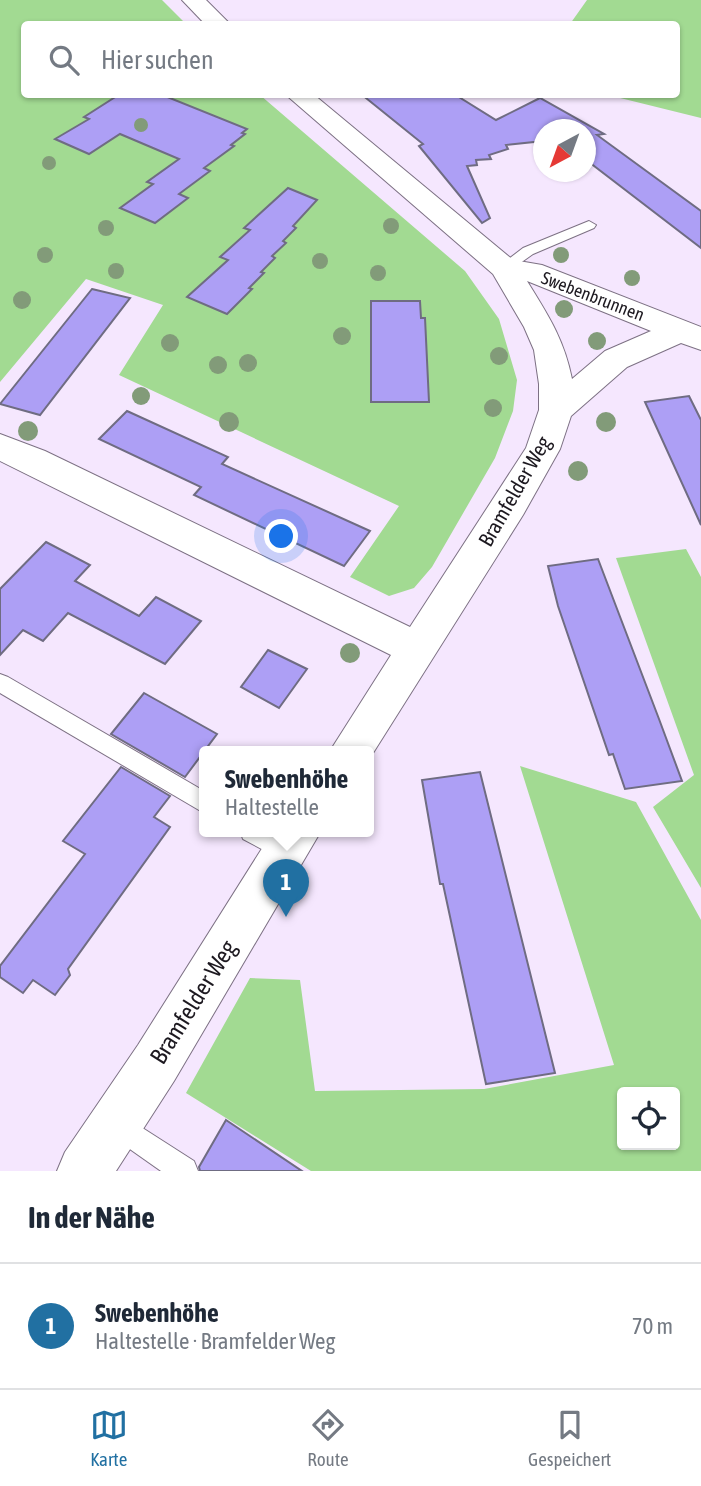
<!DOCTYPE html>
<html lang="de">
<meta charset="utf-8">
<style>
body{margin:0;font-family:"Asap Condensed",sans-serif;background:#f2f2f3;color:#1f2937}
.controls{position:absolute;right:21px;bottom:21px;display:grid;overflow:hidden;border-radius:7px;box-shadow:0 2px 5px #0004}
.controls button{width:63px;height:63px;display:grid;place-items:center;padding:0;border:0;border-bottom:2px solid #e0e1e3;background:#fff;color:#1f2937;font:35px sans-serif}
.compass{position:absolute;left:533px;top:119px;width:63px;height:63px;border-radius:50%;background:#fff;box-shadow:0 2px 5px #0004;rotate:221deg}
.you{position:absolute;left:282px;top:537px;width:24px;height:24px;margin:-18px;border:5px solid #fff;border-radius:50%;background:#1a73e8;box-shadow:0 0 0 10px #1a73e833}
.badge{display:grid;place-items:center;width:46px;height:46px;border-radius:50%;background:#2170a2;color:#fff;font-size:23px;font-weight:700}
.pin{position:absolute;translate:-50% -58px;filter:drop-shadow(0 2px 4px #0008)}
.pin::after{content:'';position:absolute;top:37px;width:24px;height:21px;background:inherit;clip-path:polygon(0 0,100% 0,50% 100%)}
.popup{position:absolute;left:199px;top:746px;width:175px;height:91px;box-sizing:border-box;display:grid;place-content:center;border-radius:7px;background:#fff;filter:drop-shadow(0 2px 5px #0005);font-size:23px;white-space:nowrap;color:#747a83}
.popup b{font-size:26px;color:#1f2937}
.popup::after{content:'';position:absolute;left:50%;top:100%;margin-left:-14px;border:14px solid transparent;border-top-color:#fff}
.list{margin:0;padding:0;list-style:none}
h2{display:flex;justify-content:space-between;align-items:center;height:91px;margin:0;padding:0 28px;font-size:30px}
h2 small{font-size:23px;font-weight:400;color:#747a83}
.list li{display:grid;grid-template-columns:46px 1fr auto;gap:21px;align-items:center;box-sizing:border-box;height:126px;padding:0 28px;border-top:2px solid #e0e1e3}
.list b{display:block;font-size:26px;white-space:nowrap}
.list p{margin:0;font-size:23px;white-space:nowrap;color:#747a83}
.list em{font-size:23px;font-style:normal;color:#747a83}
.icon{flex:none;width:38px;height:38px;fill:none;stroke:currentColor;stroke-width:2;stroke-linecap:round;stroke-linejoin:round}
.map{position:relative;flex:none;width:701px;height:1171px;overflow:hidden}
.search{position:absolute;background:#fff;box-shadow:0 2px 5px #0004;left:21px;right:21px;top:21px;height:77px;display:flex;align-items:center;gap:18px;box-sizing:border-box;padding:0 24px;border-radius:7px;color:#747a83;font-size:26px}
.sheet{height:217px;background:#fff}
nav{display:flex;justify-content:space-around;align-items:center;box-sizing:border-box;height:98px;border-top:2px solid #e0e1e3;background:#fff;font-size:19px;color:#747a83}
nav a{display:grid;justify-items:center;gap:4px}
nav .on{color:#2170a2}
.map>svg:first-child{display:block}
.green{fill:#a2da92;fill-rule:evenodd}
.building{fill:#ad9ff5;stroke:#6f6c82;stroke-width:2}
.lines{fill:none;stroke-linecap:round;stroke-linejoin:round}
.service-casing{stroke:#7d7184;stroke-width:2}
.minor-casing{stroke:#7d7184;stroke-width:2}
.service{fill:#fff;fill-rule:evenodd}
.minor{fill:#fff;fill-rule:evenodd}
.tree{fill:#829b79}
.labels{text-anchor:middle;dominant-baseline:central;stroke-width:5;stroke-linejoin:round;paint-order:stroke}
.far-street-label{font-size:18px;fill:#1d1920;stroke:#fff}
.street-label{font-size:21px;fill:#1d1920;stroke:#fff}
.near-street-label{font-size:24px;fill:#1d1920;stroke:#fff}
</style>
<div class="map">
<svg width="701" height="1171" viewBox="0 0 701 1171">
<rect width="100%" height="100%" fill="#f5e7fe"/>
<g class="green">
<path d="M0,0H162L186,24H24V94L260,95L465,271L499,319L517,380L513,411L495,458L432,567L414,588L389,596L350,577L399,506L119,375L163,305L86,279L0,382Z"/>
<path d="M587,0H701V118L608,95L676,94V24H570Z"/>
<path d="M686,549L701,577V888L653,807L694,775L616,558Z"/>
<path d="M520,766L636,802L701,920V1171H311L186,1093L250,978L300,980L315,1091L484,1089L614,1065ZM622,1092H675V1145H622Z"/>
</g>
<g class="building">
<path d="M120,94H160L247,129L242,133L245,134L231,145L234,146L204,168L210,171L179,194L188,198L155,223L120,208L153,184L147,182L179,159L120,134L89,154L55,139L89,119L84,117Z"/>
<path d="M361,94H454L496,120L540,98L604,134L597,135L701,211V248L585,159V130H543V141L506,145L508,149L489,155L491,159L476,160L477,165L467,166L490,218L482,223L419,146L423,144Z"/>
<path d="M288,188L317,200L293,226L296,228L283,241L286,243L272,256L275,258L261,272L264,273L249,288L252,289L227,314L187,297L228,260L220,257L250,230L244,228Z"/>
<path d="M92,289L130,298L40,415L0,404Z"/>
<path d="M371,301H420L421,318H425L429,402H371Z"/>
<path d="M689,396L701,420V525L645,402Z"/>
<path d="M127,411L228,457L222,464L370,531L344,566L194,495L201,487L99,439Z"/>
<path d="M46,542L90,565L75,581L139,616L156,597L201,621L165,664L68,613L43,641L23,630L0,655V589Z"/>
<path d="M598,559L659,719L682,781L625,789L613,754L609,755L558,606L548,566Z"/>
<path d="M268,650L307,669L279,708L241,687Z"/>
<path d="M144,693L217,734L185,777L111,734Z"/>
<path d="M121,767L170,796L154,817L170,827L68,969L70,975L55,995L33,980L23,993L0,977V966L85,854L63,841Z"/>
<path d="M480,772L555,1073L486,1084L443,884H440L422,780Z"/>
<path d="M226,1120L302,1171H200L199,1167Z"/>
</g>
<g class="lines">
<g class="service-casing">
<g id="service">
<path d="M589,221L596,225L594,228L533,254L509,271H499L497,268L523,248Z"/>
<path d="M0,674L8,677L204,791V813L0,693Z"/>
<path d="M240,831C260,831 288,829 297,851L294,859L286,862L243,839Z"/>
<path d="M116,1111L194,1161L198,1171H161L107,1133L103,1124L107,1115Z"/>
</g>
</g>
<g class="minor-casing">
<g id="minor">
<path d="M182,0H206L230,24H205Z"/>
<path d="M285,94H313L513,260L542,265L701,327V350L681,343L627,367L571,416L560,449L523,515L368,761V751H330L391,655L0,461V434L45,451L410,627L526,448L539,410V384L534,350L524,327L493,274ZM527,281L651,331L605,351L572,379C564,339 548,315 527,281Z"/>
<path d="M273,831H321L174,1081L116,1171H57L65,1152L138,1045Z"/>
</g>
</g>
<use href="#service" class="service"/>
<use href="#minor" class="minor"/>
</g>
<g class="tree">
<circle cx="141" cy="125" r="7"/>
<circle cx="49" cy="163" r="7"/>
<circle cx="391" cy="226" r="8"/>
<circle cx="106" cy="228" r="8"/>
<circle cx="45" cy="255" r="8"/>
<circle cx="561" cy="255" r="8"/>
<circle cx="320" cy="261" r="8"/>
<circle cx="116" cy="271" r="8"/>
<circle cx="378" cy="273" r="8"/>
<circle cx="632" cy="278" r="8"/>
<circle cx="22" cy="300" r="9"/>
<circle cx="564" cy="309" r="9"/>
<circle cx="342" cy="336" r="9"/>
<circle cx="597" cy="341" r="9"/>
<circle cx="170" cy="343" r="9"/>
<circle cx="499" cy="356" r="9"/>
<circle cx="248" cy="363" r="9"/>
<circle cx="218" cy="365" r="9"/>
<circle cx="141" cy="396" r="9"/>
<circle cx="493" cy="408" r="9"/>
<circle cx="229" cy="422" r="10"/>
<circle cx="606" cy="422" r="10"/>
<circle cx="28" cy="431" r="10"/>
<circle cx="578" cy="471" r="10"/>
<circle cx="350" cy="653" r="10"/>
</g>
<g class="labels">
<g class="far-street-label">
<text transform="translate(593 296) rotate(21)">Swebenbrunnen</text>
</g>
<g class="street-label">
<text transform="translate(514 491) rotate(-60)">Bramfelder Weg</text>
</g>
<g class="near-street-label">
<text transform="translate(193 1002) rotate(-58)">Bramfelder Weg</text>
</g>
</g>
</svg>
<div class="controls">
<button><svg class="icon" aria-label="locate" viewBox="0 0 24 24"><circle cx="12" cy="12" r="6"/><path d="M12 2v4M12 18v4M2 12h4M18 12h4"/></svg></button>
</div>
<svg class="compass" viewBox="-18 -18 36 36"><path d="M0-13l5 13h-10z" fill="#e53935"/><path d="M0 13l5-13h-10z" fill="#747a83"/></svg>
<div class="you"></div>
<div class="pin badge" style="left:286px;top:917px">1</div>
<div class="popup"><b>Swebenhöhe</b>Haltestelle</div>
<div class="search"><svg class="icon" aria-label="search" viewBox="0 0 24 24"><circle cx="10" cy="10" r="6"/><path d="M15 15l6 6"/></svg>Hier suchen</div>
</div>
<section class="sheet">
<h2>In der Nähe<small></small></h2>
<ul class="list">
<li><span class="badge">1</span><div><b>Swebenhöhe</b><p>Haltestelle · Bramfelder Weg</p></div><em>70 m</em></li>
</ul>
</section>
<nav>
<a class="on"><svg class="icon" aria-label="map" viewBox="0 0 24 24"><path d="M3 6l6-2 6 2 6-2v14l-6 2-6-2-6 2zM9 4v14M15 6v14"/></svg>Karte</a>
<a><svg class="icon" aria-label="directions" viewBox="0 0 24 24"><path d="M12 3l9 9-9 9-9-9zM9 14v-3h6M13 9l2 2-2 2"/></svg>Route</a>
<a><svg class="icon" aria-label="saved" viewBox="0 0 24 24"><path d="M7 4h10v16l-5-4-5 4z"/></svg>Gespeichert</a>
</nav>
